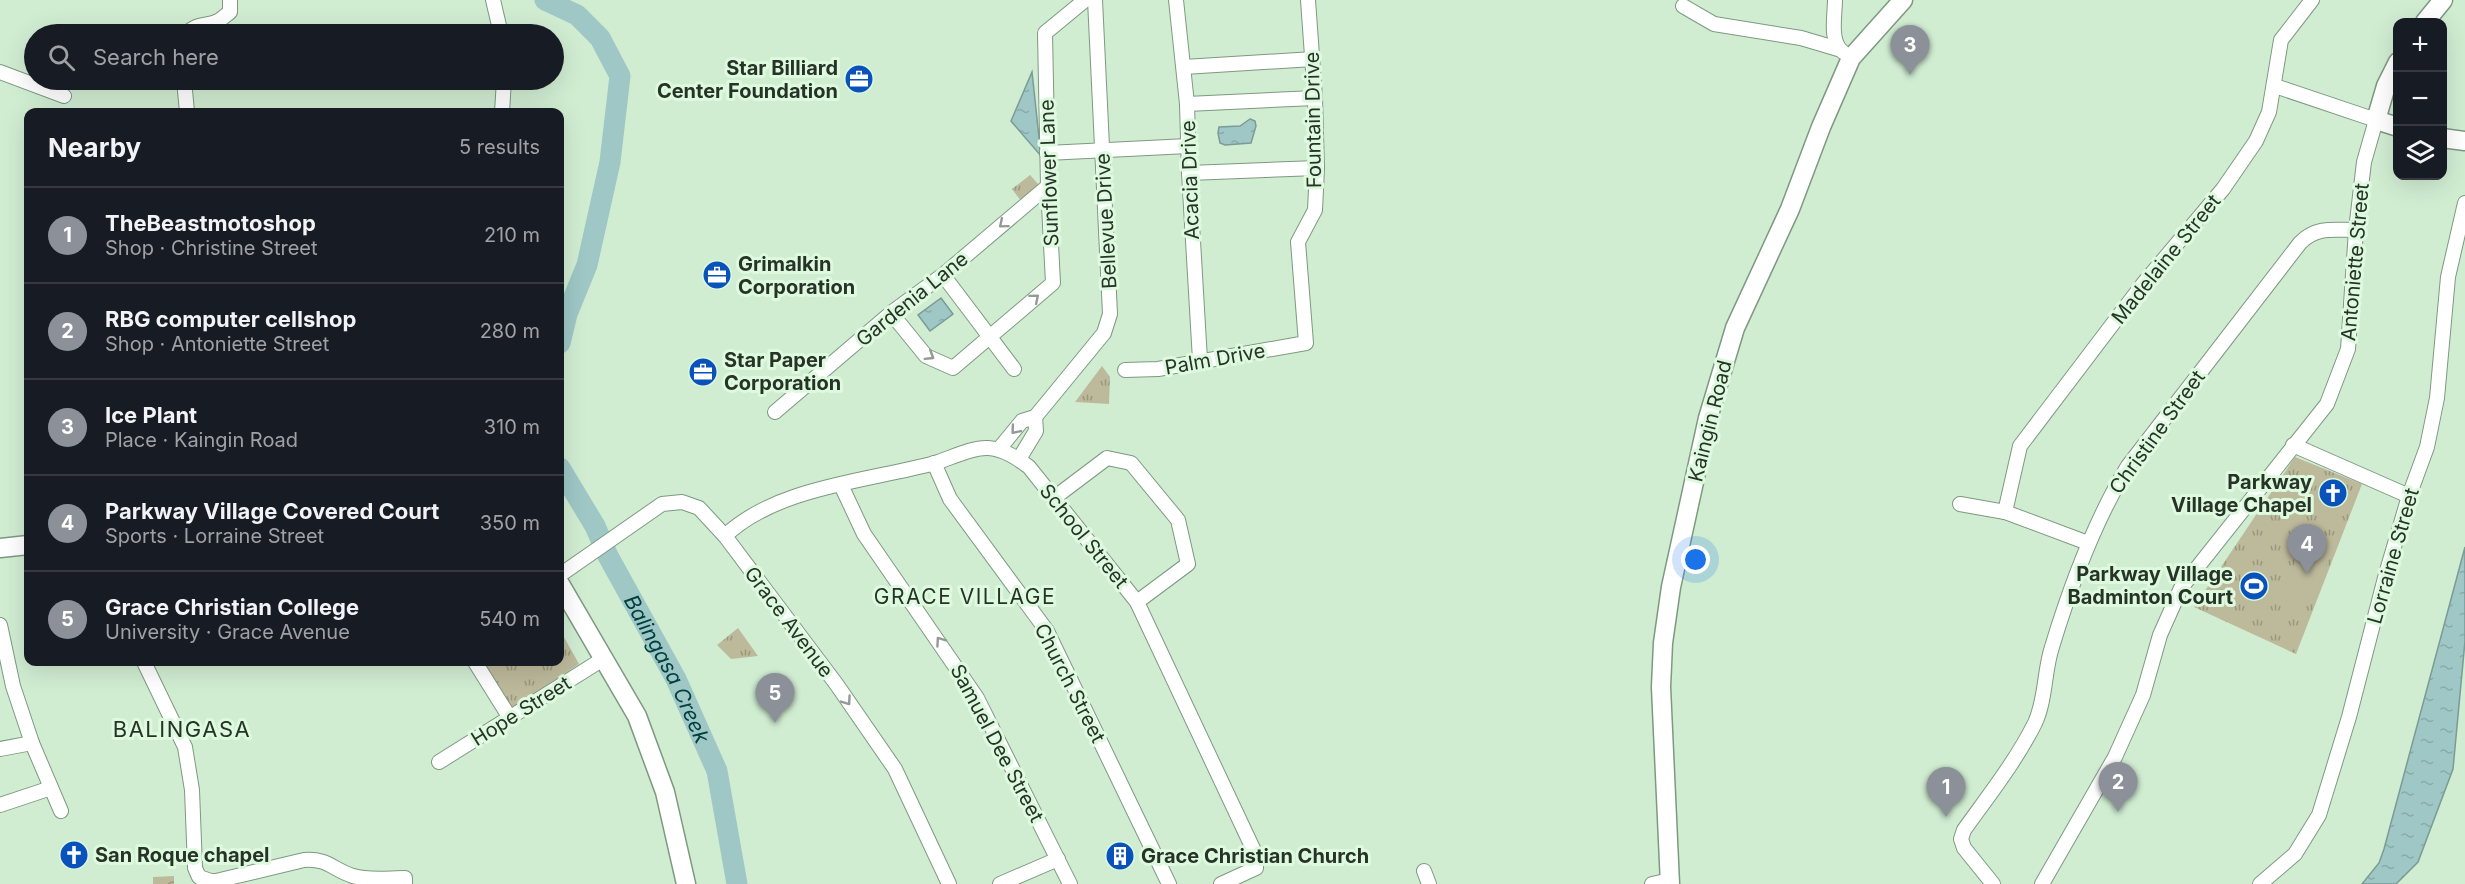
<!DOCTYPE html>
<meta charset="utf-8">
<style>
body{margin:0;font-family:Inter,sans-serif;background:#242831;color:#f1f3f6}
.controls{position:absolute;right:18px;top:18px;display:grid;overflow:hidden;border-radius:12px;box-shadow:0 6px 24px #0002}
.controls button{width:54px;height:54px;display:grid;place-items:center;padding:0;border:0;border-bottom:2px solid #363941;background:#171b24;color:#f1f3f6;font:30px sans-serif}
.you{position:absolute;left:1696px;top:560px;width:21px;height:21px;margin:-15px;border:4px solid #fff;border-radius:50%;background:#1a73e8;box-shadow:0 0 0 9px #1a73e833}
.badge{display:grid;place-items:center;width:39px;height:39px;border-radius:50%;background:#8c9099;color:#fff;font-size:20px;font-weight:700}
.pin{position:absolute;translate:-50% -50px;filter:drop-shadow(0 2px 3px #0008)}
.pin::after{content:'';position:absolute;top:32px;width:21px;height:18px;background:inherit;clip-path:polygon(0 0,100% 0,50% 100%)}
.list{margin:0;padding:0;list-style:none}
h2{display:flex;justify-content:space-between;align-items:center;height:78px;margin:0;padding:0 24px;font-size:26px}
h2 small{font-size:20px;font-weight:400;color:#9ea1a6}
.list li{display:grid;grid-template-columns:39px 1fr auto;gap:18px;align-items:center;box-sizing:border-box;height:96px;padding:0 24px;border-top:2px solid #363941}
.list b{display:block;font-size:22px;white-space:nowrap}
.list p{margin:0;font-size:20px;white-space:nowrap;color:#9ea1a6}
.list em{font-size:20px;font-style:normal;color:#9ea1a6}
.icon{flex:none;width:33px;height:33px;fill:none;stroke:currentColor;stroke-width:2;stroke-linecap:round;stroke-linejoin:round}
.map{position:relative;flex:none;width:2465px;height:884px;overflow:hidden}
.search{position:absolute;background:#171b24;box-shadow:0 6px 24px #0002;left:24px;top:24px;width:540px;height:66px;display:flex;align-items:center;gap:15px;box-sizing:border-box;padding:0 21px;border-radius:33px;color:#9ea1a6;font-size:22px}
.panel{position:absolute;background:#171b24;box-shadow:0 6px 24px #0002;left:24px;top:108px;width:540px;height:558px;border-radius:12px}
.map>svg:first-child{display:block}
.grass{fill:url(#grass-tufts)}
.forest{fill:url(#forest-crowns)}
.pitch{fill:#bdb99b}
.water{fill:url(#water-ripples);stroke:#7b9b96;stroke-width:1.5}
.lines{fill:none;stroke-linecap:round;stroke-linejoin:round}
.river{stroke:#9ec7c5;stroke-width:21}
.minor-casing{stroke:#7e9980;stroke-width:16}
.tertiary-casing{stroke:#7e9980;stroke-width:21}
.minor{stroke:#fff;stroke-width:14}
.tertiary{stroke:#fff;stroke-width:18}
.oneway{stroke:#949994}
.labels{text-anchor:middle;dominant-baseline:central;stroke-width:6;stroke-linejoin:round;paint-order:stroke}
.poi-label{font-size:20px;font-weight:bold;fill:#283328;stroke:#ddfadf;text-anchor:start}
.street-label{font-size:20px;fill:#283328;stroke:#ddfadf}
.neighbourhood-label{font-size:21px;letter-spacing:1.5px;fill:#283328;stroke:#ddfadf}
.water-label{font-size:21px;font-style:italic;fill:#004140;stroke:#ddfadf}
.quarter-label{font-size:22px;letter-spacing:1.5px;fill:#283328;stroke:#ddfadf}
</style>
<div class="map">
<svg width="2465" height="884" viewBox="0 0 2465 884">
<defs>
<pattern id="grass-tufts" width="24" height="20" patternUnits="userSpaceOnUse" patternTransform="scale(1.5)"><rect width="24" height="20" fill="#bdb99b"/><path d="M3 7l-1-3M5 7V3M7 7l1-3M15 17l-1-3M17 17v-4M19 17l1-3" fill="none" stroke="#9a977e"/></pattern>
<pattern id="forest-crowns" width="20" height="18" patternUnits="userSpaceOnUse" patternTransform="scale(1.5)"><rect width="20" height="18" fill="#bdb99b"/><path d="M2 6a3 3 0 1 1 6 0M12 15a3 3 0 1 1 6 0" fill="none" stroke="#9a977e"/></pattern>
<pattern id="water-ripples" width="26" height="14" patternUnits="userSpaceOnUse" patternTransform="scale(1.5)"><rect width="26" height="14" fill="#9ec7c5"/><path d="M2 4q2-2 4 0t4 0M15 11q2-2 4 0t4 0" fill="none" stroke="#88aba9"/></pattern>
</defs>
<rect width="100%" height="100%" fill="#d0edd2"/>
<g class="grass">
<path d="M1030,175L1039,185L1021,201L1012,189Z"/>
<path d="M1102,366L1110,377L1109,404L1075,402Z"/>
<path d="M2295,457L2362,484L2296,654L2194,607Z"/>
<path d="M738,628L758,656L731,659L717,645Z"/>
<path d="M560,630L579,664L508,711L477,662H560Z"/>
</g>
<path class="forest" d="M174,876V884H153V877Z"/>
<g class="pitch">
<path d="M2301,545L2330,555L2312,604L2284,594Z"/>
<path d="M2255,564L2272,572L2253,609L2236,600Z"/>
</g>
<g class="water">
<path d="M1032,72L1041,156L1011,121Z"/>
<path d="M1250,119L1255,121L1256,126L1251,143L1225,145L1220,143L1218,133L1219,127L1240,126Z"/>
<path d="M941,298L953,314L930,331L918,315Z"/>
<path d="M2465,547V641L2453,769L2418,862L2396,884H2362L2379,863L2384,849Z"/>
</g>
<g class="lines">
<g class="river">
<path d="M545,0L577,15L600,38L620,76L610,162L587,265L567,314L560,343"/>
<path id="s1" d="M560,468L595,526L608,556L676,679L717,771L737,884"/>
</g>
<g class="minor-casing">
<g id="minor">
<path d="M493,0L501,34"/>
<path d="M1176,0L1187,104L1189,173L1200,360"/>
<path d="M1835,0C1835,15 1829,42 1843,52"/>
<path d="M1683,6L1714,24L1801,38L1838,49"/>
<path d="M186,34C198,22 205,27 218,21C222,19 226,15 230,12V0"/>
<path d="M1184,67L1313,59"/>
<path d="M0,72L64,96"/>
<path d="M184,80L187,112"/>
<path d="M1187,104L1315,98"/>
<path d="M502,112L504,80"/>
<path d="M1047,153L1188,146"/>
<path d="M1189,173L1317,168"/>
<path d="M943,275L1014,369"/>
<path d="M891,313L926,356L953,368L1053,283L1048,186L1045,33L1085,0"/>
<path d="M1125,370L1158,369L1306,343L1298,242L1315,210L1317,168L1315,98L1308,0"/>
<path d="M775,412L891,313L943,275L1048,186"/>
<path d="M2293,445L2409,496"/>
<path d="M999,449L1022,421L1035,417L1045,405L1104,333L1110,314L1095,0"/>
<path d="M1019,459L1036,431L1035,417"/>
<path d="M934,463L950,499L1047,631L1169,884"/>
<path d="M841,485L864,534L977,698L1070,884"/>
<path d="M1054,498L1107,458L1131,463L1178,520L1188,564L1137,602"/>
<path d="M1960,504L2005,512L2088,543"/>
<path d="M2005,512L2020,446L2143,284L2223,189L2256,141L2269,112L2281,40L2312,0"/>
<path d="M725,536C776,487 868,481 935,463C951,458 972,447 988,448C1004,449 1017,458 1029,467L1137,602L1256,855V868L1221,884"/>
<path d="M560,575L662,504L682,502L699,508L725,536L837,685L895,769L949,884"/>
<path d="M0,625L13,686L32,743L61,811"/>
<path d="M144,662L185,747L192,790L195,868L199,877L211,881H216L304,860C328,858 333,870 353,876C369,881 389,878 405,878V884"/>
<path d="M475,662L510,718"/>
<path d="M0,749L32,743"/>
<path d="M439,762L603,659"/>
<path d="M0,805L51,788"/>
<path d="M1424,871L1429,884"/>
<path d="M1000,884L1058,859"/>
<path d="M1652,884L1670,880"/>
<path d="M1993,884L1964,848L1961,839L1964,830C1989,795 2016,761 2035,723C2046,699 2044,671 2052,647C2071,584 2094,522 2128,466L2300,243C2316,226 2334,230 2356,230"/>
<path d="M2042,884L2115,757L2143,695L2160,635L2181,588L2327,404L2348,349L2356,230L2364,162L2376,120L2275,86"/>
<path d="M2260,884L2295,854L2319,815L2349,717L2386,574L2409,496L2427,447L2437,398L2448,277L2465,203"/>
</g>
</g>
<g class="tertiary-casing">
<g id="tertiary">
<path d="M2425,22L2443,0"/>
<path d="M2398,62L2386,86L2376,120L2398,127"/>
<path d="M2442,138L2465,141"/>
<path d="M0,548L28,545"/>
<path d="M560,584L637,716L665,792L686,884"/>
<path d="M1670,884L1661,687L1663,643L1671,587L1708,418L1735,328L1790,209L1821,127L1851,58L1903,0"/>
</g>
</g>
<use href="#minor" class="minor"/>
<use href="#tertiary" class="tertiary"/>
</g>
<defs><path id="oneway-chevron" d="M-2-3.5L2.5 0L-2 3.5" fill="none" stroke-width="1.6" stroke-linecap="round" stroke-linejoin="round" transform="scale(1.5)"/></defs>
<g class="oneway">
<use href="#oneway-chevron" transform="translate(1003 224) rotate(140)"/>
<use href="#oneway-chevron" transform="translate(1035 298) rotate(-40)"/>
<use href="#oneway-chevron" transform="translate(930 356) rotate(32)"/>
<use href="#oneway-chevron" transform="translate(1015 430) rotate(130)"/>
<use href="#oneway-chevron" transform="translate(940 641) rotate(-125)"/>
<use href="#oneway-chevron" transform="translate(847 701) rotate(55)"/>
</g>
<defs>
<g id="office-disc" transform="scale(1.5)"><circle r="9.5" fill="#0951bb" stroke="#ddfadf"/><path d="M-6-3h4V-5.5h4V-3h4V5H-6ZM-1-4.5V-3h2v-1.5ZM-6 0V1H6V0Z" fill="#fff"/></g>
<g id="church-disc" transform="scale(1.5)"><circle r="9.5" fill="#0951bb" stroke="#ddfadf"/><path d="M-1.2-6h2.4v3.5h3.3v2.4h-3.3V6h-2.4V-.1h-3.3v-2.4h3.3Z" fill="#fff"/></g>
<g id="stadium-disc" transform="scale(1.5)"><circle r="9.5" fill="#0951bb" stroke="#ddfadf"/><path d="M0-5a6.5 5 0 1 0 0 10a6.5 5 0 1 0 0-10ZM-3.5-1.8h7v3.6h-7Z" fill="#fff"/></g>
<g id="building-disc" transform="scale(1.5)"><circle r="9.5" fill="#0951bb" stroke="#ddfadf"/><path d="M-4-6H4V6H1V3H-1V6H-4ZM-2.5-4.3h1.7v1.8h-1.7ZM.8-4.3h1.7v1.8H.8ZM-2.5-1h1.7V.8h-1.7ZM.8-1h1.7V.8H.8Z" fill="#fff"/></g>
</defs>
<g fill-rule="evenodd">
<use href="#office-disc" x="859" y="79"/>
<use href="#office-disc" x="717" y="275"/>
<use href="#office-disc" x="703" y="372"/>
<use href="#church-disc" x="2333" y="493"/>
<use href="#stadium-disc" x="2254" y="586"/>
<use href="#church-disc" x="74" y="855"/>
<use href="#building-disc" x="1120" y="856"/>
</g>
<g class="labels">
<g class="poi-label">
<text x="838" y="68" text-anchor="end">Star Billiard<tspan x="838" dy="23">Center Foundation</tspan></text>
<text x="738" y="264">Grimalkin<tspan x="738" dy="23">Corporation</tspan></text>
<text x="724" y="360">Star Paper<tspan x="724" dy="23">Corporation</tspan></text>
<text x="2312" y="482" text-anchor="end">Parkway<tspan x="2312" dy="23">Village Chapel</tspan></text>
<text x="2233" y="574" text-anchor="end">Parkway Village<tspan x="2233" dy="23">Badminton Court</tspan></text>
<text x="95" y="855">San Roque chapel</text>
<text x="1141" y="856">Grace Christian Church</text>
</g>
<g class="street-label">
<text transform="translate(1313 120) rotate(-91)">Fountain Drive</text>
<text transform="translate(1049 173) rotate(-92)">Sunflower Lane</text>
<text transform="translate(1190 180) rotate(-92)">Acacia Drive</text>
<text transform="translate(1106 221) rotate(-93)">Bellevue Drive</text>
<text transform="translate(2166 259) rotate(-51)">Madelaine Street</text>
<text transform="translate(2355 262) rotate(-85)">Antoniette Street</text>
<text transform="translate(912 299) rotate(-39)">Gardenia Lane</text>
<text transform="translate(1215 359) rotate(-10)">Palm Drive</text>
<text transform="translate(1710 421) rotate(-76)">Kaingin Road</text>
<text transform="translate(2157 432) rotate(-54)">Christine Street</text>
<text transform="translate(1084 536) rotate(51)">School Street</text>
<text transform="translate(2393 556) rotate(-74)">Lorraine Street</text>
<text transform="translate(789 622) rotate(53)">Grace Avenue</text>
<text transform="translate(1070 683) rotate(63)">Church Street</text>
<text transform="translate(521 711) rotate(-32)">Hope Street</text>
<text transform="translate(997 743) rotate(62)">Samuel Dee Street</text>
</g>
<g class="neighbourhood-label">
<text x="965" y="596">GRACE VILLAGE</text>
</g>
<g class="water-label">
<text stroke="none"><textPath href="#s1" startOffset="228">Balingasa Creek</textPath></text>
</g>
<g class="quarter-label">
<text x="182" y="729">BALINGASA</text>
</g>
</g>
</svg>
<div class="controls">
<button>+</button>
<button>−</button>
<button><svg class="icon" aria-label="layers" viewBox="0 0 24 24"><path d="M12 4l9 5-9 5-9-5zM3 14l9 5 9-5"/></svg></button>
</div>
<div class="you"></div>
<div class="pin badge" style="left:1946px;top:817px">1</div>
<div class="pin badge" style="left:2118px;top:812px">2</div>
<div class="pin badge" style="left:1910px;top:75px">3</div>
<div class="pin badge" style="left:2307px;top:574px">4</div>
<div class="pin badge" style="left:775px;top:723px">5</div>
<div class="search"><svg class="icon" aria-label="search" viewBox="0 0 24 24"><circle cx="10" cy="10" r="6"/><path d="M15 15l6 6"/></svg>Search here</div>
<section class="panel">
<h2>Nearby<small>5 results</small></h2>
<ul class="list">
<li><span class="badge">1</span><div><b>TheBeastmotoshop</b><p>Shop · Christine Street</p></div><em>210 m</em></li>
<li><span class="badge">2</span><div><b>RBG computer cellshop</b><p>Shop · Antoniette Street</p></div><em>280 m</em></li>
<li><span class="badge">3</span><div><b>Ice Plant</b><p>Place · Kaingin Road</p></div><em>310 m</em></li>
<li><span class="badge">4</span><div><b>Parkway Village Covered Court</b><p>Sports · Lorraine Street</p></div><em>350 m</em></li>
<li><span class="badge">5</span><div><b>Grace Christian College</b><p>University · Grace Avenue</p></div><em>540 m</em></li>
</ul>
</section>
</div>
